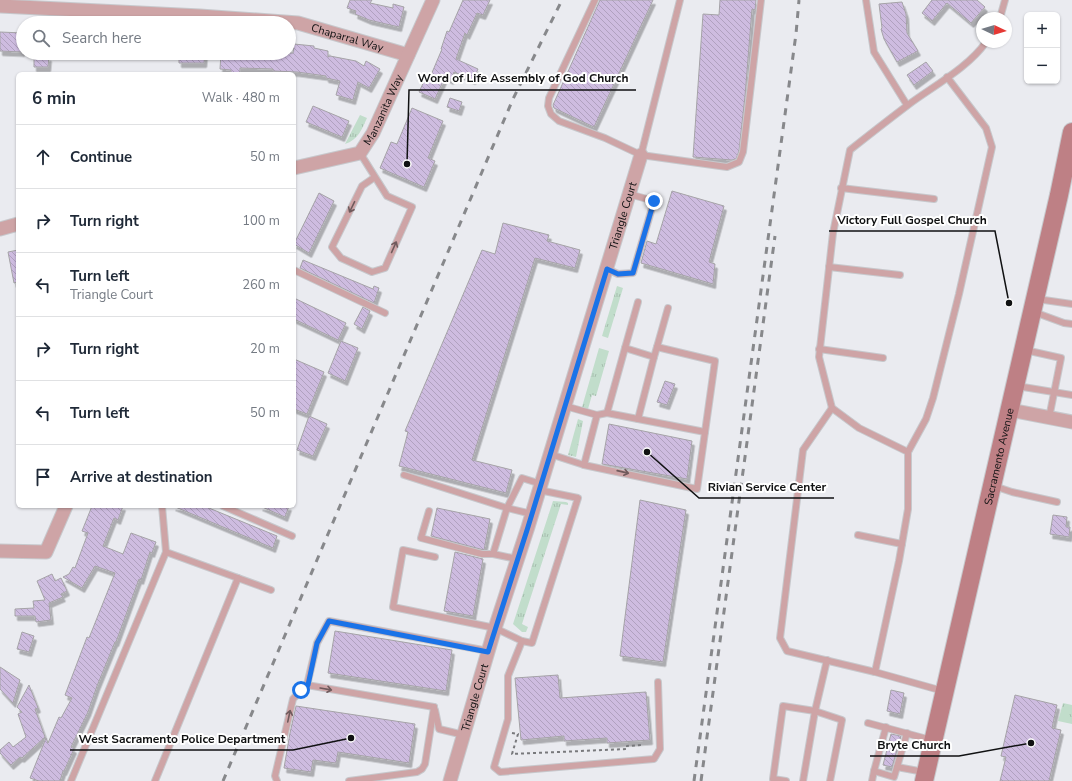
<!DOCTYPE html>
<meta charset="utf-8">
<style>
body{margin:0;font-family:"Nunito Sans",sans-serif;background:#f2f2f3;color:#1f2937}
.controls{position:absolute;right:12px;top:12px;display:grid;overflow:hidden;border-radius:6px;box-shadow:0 1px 3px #0004}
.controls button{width:36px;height:36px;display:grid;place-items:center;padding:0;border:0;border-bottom:1px solid #e0e1e3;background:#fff;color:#1f2937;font:20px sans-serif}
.compass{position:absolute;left:976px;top:12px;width:36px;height:36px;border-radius:50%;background:#fff;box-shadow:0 1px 3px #0004;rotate:94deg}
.stop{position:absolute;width:12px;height:12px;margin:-9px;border:3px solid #1a73e8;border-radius:50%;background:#fff}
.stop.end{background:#1a73e8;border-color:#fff;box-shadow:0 1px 4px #0008}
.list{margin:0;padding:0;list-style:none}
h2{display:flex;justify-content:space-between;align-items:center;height:52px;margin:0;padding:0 16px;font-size:17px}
h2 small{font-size:13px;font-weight:400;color:#747a83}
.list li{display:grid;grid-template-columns:26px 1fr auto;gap:12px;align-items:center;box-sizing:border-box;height:64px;padding:0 16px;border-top:1px solid #e0e1e3}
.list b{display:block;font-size:15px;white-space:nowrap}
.list p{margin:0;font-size:13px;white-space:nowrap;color:#747a83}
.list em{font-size:13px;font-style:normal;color:#747a83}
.icon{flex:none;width:22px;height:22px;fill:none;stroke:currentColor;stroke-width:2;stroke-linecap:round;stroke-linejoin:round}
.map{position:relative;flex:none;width:1072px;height:781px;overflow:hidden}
.search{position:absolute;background:#fff;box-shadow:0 1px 3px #0004;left:16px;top:16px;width:280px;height:44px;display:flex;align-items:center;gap:10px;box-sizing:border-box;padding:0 14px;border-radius:22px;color:#747a83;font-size:15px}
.panel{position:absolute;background:#fff;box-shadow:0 1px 3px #0004;left:16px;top:72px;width:280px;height:436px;border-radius:6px}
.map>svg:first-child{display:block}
.grass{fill:url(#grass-tufts)}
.building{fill:url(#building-back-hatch);stroke:#a5a3a7;filter:url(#shadow)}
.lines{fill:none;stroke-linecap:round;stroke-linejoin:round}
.service-casing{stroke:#c7c8cc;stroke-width:8}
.minor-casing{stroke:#c7c8cc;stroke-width:15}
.secondary-casing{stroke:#c7c8cc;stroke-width:20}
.path{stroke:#78797c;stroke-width:2;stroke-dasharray:3 3;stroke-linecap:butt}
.service{stroke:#cea4a6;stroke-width:6}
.minor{stroke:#cea4a6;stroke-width:13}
.secondary{stroke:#be8085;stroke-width:18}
.rail{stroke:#87888b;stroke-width:3;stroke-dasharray:7 7;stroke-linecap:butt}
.oneway{stroke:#6f5a5c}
.route{stroke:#1a73e8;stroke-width:5}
.labels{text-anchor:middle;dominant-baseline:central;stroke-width:4;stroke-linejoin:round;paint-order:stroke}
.street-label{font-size:11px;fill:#101112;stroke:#fff}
.leader{fill:none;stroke:#101112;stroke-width:1.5}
.callout-dot{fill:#101112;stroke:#fff;stroke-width:1.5}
.callout-label{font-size:12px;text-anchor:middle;font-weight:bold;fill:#101112;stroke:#fff;stroke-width:4;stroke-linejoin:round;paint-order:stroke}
</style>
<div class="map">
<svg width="1072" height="781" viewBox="0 0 1072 781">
<defs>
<pattern id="grass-tufts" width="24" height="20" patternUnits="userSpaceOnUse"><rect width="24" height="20" fill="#c1ddcb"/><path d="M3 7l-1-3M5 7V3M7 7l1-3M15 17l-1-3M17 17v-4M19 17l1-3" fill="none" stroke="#a5bdad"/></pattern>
<pattern id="building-back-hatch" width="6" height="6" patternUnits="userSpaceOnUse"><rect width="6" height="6" fill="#cebce0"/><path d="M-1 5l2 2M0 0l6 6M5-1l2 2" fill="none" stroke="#b0a1bf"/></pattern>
<filter id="shadow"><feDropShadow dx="2.5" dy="4.5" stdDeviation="0" flood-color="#0004"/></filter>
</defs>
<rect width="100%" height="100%" fill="#eaebf0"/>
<g class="grass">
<path d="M360,115L367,118C362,129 358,140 345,144Z"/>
<path d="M617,286L623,288L608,338L602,336Z"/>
<path d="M599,348L609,351L596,396L592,395L588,409L582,407Z"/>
<path d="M578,419L583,421L576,457L568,455Z"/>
<path d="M553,501L566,502L568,503V505L561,504L522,624L528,627L526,632H522L513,624Z"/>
<path d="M1063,703L1072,705V724L1058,721Z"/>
</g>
<g class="building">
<path d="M350,0H372L370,3L393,8V4L404,7L399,27L369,20L355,14L356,11L347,8Z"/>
<path d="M463,0H490L483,15L477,13L467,35L465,33L456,59L478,69L473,80L454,72L451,80L445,77L435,99L419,92L428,73L431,75L442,49H441L447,31L449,32Z"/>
<path d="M600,0H653L594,127L554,108L553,105Z"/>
<path d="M720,0H756L755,10L752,9L745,96L739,151L736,159L732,160L693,157L703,14L719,15Z"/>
<path d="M932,0H977L985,7L971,23L947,3L932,21L922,13Z"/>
<path d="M902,2L906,14L907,33L918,51L897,62L884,39L881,29L882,28L879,4Z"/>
<path d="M0,32L23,33L22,52L0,51Z"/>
<path d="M294,44L314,46V48L328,51V57L330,56L356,61L364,66L366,61L380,69L369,88L358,82L353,100L336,95L340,81L326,78V76L297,72L273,71V69L240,68V74H231V70L220,69L221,53H293Z"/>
<path d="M179,53H205L204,63H179Z"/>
<path d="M34,56L49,57L48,67H34Z"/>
<path d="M926,62L933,71L914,85L907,75Z"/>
<path d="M450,98L462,102L459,111L447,107Z"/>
<path d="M313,106L349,121L342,137L306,122Z"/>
<path d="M412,108L443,121L428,158L435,161L424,187L380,168L391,142L397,144Z"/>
<path d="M672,191L724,206L709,262L715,264L713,284L641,263L647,241L656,244Z"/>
<path d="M319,193L334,201L309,253L294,244Z"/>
<path d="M503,223L549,235L547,241L580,250L575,268L535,258L472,460L512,470L506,493L399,466L408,432L405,431L482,250L495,254Z"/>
<path d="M18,250V282L14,283L8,252Z"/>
<path d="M303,260L373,289L374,286L379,288L374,303L300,268Z"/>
<path d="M294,298L346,323L338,340L294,319Z"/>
<path d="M363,307L370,311L362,329L354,324Z"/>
<path d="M341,341L358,348L345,381L328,373Z"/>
<path d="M294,359L324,372L307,414L294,409Z"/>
<path d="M665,381L675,384L667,405L657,402Z"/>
<path d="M309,416L327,424L313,456L297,450Z"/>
<path d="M609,424L692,441L687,479L602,464Z"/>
<path d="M640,500L686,510L663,662L620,656Z"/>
<path d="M92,506H123L118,520L114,518L103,546L123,554L131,533L156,542L152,553L150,552L141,580L139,579L116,642H115L97,686L88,712L71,747L74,749L64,771H63L60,781H39L30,778L46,738L48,743L59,717L61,718L72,698L65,695L87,637L89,638L115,573L95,566L82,588L63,577L69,574L73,567L75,568L88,533L82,531Z"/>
<path d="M173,506H204L277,536L273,548Z"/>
<path d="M260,506H289L285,517Z"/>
<path d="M437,508L490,519L484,550L431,536Z"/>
<path d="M1053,515L1067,517L1066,527H1070L1069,537L1050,534Z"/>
<path d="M455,552L483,559L473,616L444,611Z"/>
<path d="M52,574L55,581L61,578L67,591L61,594L63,597L49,603L51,620L36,622L35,616H15V609L34,608L33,601L45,600L37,581Z"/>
<path d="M335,631L452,650L446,691L328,673Z"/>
<path d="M22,632L34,636L29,652L17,649Z"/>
<path d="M0,667L20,680L13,703L0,689Z"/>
<path d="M558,675L560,698L646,692L650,740L607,743V738L564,741V736L521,740L515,678Z"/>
<path d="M29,685L38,708L35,709L45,737L22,758L20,757L11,765L0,753V750L9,742L13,747L26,737L18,714L22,712L17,707Z"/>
<path d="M891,690L904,693L900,714L887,711Z"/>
<path d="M1015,695L1057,705L1052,728L1061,730L1049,781H1000L1006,757L1001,756Z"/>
<path d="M296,706L415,724L409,763L338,752L336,763L313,760L311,772L284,768L290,733Z"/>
<path d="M891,734L901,736L892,767L883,765Z"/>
</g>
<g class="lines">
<g class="service-casing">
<g id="service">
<path d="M595,0L549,98L548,106L551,114L559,121L605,138L641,155L727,167L739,162L743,152L761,0"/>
<path d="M866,0L874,52L907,105"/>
<path d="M1000,18L1005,0"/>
<path d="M360,153L387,196L412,207L385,268L372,272L341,258L332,247L362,186L375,177"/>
<path d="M641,155L680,0"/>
<path d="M841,188L934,199"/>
<path d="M829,267L900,275"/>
<path d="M607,269L618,274L633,273L654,201L629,194"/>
<path d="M294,270L385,313"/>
<path d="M1037,299L1072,304"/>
<path d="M1034,312L1064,323L1072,324"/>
<path d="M657,347L668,308"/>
<path d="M625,348L638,302"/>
<path d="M819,349L883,358"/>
<path d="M1025,350L1061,358L1049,418"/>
<path d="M1017,386L1072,395"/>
<path d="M832,408L803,450L780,638L787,651L875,672L943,691"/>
<path d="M607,413L625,348L654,357L657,347L715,361L705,432"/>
<path d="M638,419L654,357"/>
<path d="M908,452L859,428L832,408L819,357L833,233L850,150C869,135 888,120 908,105C932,87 969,67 986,42"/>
<path d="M550,454L584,465L697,489L705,432L607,413L597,415L565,406"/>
<path d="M584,465L597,415"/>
<path d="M404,475L507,508L522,478L541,484"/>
<path d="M994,486L1012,492L1057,502"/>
<path d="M162,506L166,552L271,590"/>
<path d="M223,506L292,536"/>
<path d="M429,511L421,538L482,554H493"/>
<path d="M858,535L902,544"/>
<path d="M435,557L403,550L393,607L495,628L522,641L508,676V719L494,767L500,772L654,759L660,749L658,682"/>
<path d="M517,559L493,554L507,508L532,514"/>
<path d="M522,641L532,643L578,498L539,490"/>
<path d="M875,672L899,561L908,509V452L926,419L933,398L959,294L992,147L986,128L947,77"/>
<path d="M434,707L307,685L317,643L329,621L488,651"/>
<path d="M435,710L439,729L464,735"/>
<path d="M868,723L931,740"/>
<path d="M886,727L874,771L894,777L897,767L924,772"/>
<path d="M897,767L907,733"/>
<path d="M71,781L166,552"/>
<path d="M155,781L238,578"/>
<path d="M277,781L275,776L293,699L301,690L307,685"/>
<path d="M349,781L417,772L422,769L425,764L434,707"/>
<path d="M786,781L773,779L783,706L815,711L842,720L830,781"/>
<path d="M803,781L815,711L827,660"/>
<path d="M872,781L874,771"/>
</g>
</g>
<g class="minor-casing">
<g id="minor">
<path id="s1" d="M0,6L200,16L298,23L408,55"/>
<path id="s2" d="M294,168L360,153L373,133L433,0"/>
<path d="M0,229L18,224"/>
<path d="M1010,410L1072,422"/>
<path d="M0,551L46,552L66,506"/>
<path id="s3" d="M450,781L495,628L528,527L641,155"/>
</g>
</g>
<g class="secondary-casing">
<g id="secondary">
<path id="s4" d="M924,781L1059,195L1072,132"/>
</g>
</g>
<path class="path" d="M512,733L518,734L512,754L627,749V746L642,745"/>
<use href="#service" class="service"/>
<use href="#minor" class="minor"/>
<use href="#secondary" class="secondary"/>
<g class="rail">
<path d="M223,781L513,99L562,0"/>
<path d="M694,781L796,34L799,0"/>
<path d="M701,781L775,236"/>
</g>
</g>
<defs><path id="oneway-shaft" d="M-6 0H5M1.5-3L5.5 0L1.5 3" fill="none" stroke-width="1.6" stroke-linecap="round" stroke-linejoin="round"/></defs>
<g class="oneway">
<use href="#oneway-shaft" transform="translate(352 207) rotate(116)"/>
<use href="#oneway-shaft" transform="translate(394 247) rotate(-66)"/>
<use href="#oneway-shaft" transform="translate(623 472) rotate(13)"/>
<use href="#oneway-shaft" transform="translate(326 689) rotate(10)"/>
<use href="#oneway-shaft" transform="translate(289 716) rotate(-78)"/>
</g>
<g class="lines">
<path class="route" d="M301,690L308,685L317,643L329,621L488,652L528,527L607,269L618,274L633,273L654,201"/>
</g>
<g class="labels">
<g class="street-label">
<text stroke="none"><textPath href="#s1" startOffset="350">Chaparral Way</textPath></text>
<text stroke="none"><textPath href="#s2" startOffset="117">Manzanita Way</textPath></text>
<text stroke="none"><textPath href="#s3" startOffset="591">Triangle Court</textPath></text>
<text stroke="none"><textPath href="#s4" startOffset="333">Sacramento Avenue</textPath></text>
<text stroke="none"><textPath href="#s3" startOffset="87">Triangle Court</textPath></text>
</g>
</g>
<path class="leader" d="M407 164L409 90H636M1009 303L995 231H829M647 452L699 498H834M351 738L293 750H70M1031 743L959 756H870"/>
<g class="callout-dot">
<circle cx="407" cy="164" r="4"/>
<circle cx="1009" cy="303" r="4"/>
<circle cx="647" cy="452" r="4"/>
<circle cx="351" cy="738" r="4"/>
<circle cx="1031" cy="743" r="4"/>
</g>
<g class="callout-label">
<text x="523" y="82">Word of Life Assembly of God Church</text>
<text x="912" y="224">Victory Full Gospel Church</text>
<text x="767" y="491">Rivian Service Center</text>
<text x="182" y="743">West Sacramento Police Department</text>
<text x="914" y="749">Bryte Church</text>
</g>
</svg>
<div class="controls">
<button>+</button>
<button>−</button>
</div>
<svg class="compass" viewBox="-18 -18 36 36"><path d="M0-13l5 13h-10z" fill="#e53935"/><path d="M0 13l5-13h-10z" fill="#747a83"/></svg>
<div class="stop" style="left:301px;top:690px"></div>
<div class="stop end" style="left:654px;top:201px"></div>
<div class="search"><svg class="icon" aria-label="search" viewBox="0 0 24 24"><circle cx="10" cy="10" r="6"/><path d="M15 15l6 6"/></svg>Search here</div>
<section class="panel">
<h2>6 min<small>Walk · 480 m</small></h2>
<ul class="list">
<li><svg class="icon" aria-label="ahead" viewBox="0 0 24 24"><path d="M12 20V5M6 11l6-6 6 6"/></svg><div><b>Continue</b></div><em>50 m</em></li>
<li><svg class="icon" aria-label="right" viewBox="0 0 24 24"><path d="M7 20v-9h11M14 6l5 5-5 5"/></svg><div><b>Turn right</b></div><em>100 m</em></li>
<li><svg class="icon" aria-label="left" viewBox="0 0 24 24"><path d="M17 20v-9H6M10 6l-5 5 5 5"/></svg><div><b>Turn left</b><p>Triangle Court</p></div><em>260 m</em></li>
<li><svg class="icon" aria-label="right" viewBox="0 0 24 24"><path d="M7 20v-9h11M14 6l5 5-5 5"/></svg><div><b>Turn right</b></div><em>20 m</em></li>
<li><svg class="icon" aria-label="left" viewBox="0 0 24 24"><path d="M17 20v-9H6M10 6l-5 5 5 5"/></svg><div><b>Turn left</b></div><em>50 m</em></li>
<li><svg class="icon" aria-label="arrive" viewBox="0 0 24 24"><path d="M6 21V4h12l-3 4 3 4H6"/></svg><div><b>Arrive at destination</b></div></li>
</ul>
</section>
</div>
